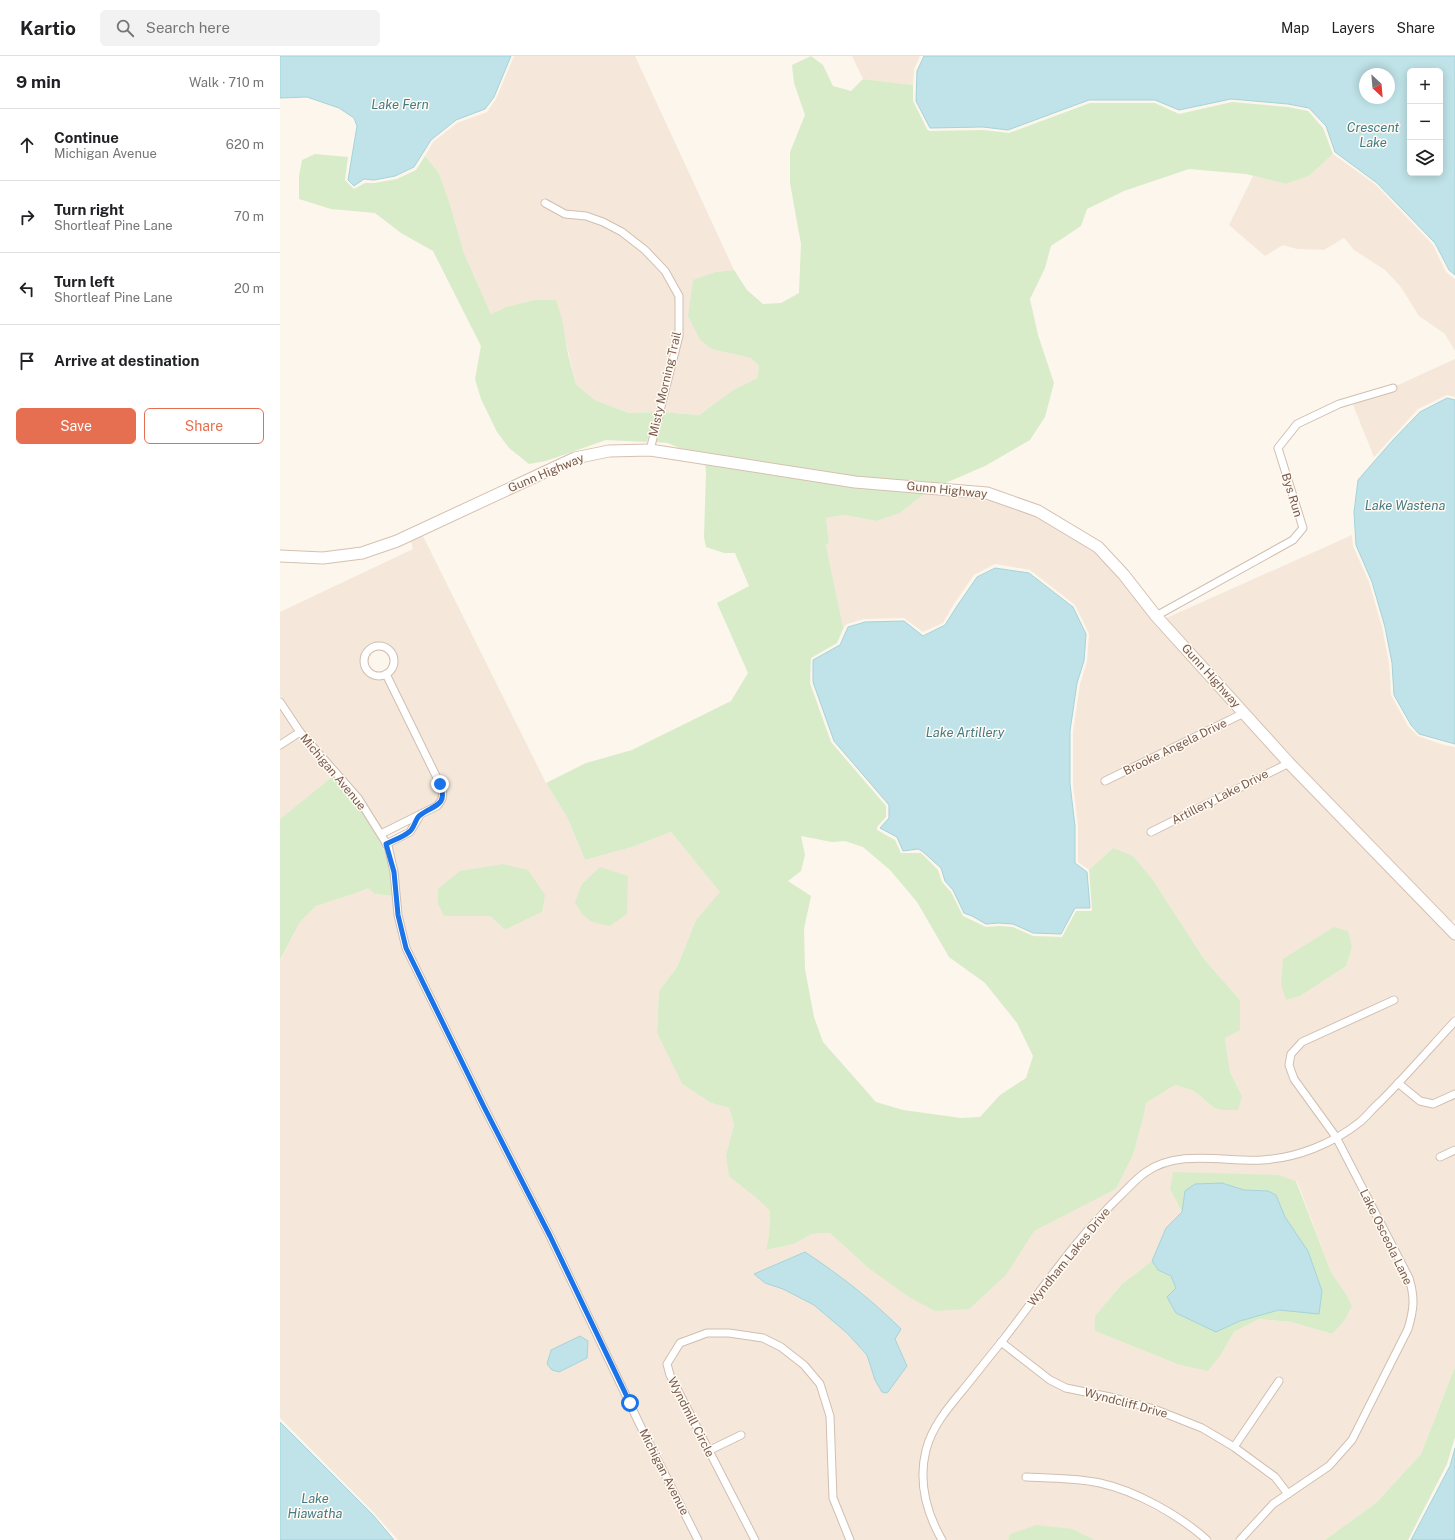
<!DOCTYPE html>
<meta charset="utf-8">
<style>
body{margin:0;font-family:"Public Sans",sans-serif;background:#f2f2f2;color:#202124}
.controls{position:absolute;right:12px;top:12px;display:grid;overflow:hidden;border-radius:6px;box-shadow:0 2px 10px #0003}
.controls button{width:36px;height:36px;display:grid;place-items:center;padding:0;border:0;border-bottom:1px solid #e0e0e0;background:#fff;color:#202124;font:20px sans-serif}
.compass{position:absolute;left:1079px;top:12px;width:36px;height:36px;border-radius:50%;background:#fff;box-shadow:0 2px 10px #0003;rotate:154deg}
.stop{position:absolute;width:12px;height:12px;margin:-9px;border:3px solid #1a73e8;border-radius:50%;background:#fff}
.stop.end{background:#1a73e8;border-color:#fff;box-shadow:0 1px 4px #0008}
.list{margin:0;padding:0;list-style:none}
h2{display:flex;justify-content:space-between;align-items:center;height:52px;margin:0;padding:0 16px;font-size:17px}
h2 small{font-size:13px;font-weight:400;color:#757577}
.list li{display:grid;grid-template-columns:26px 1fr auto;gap:12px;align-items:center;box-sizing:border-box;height:72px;padding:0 16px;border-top:1px solid #e0e0e0}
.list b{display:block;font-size:15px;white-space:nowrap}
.list p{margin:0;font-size:13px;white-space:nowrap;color:#757577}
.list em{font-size:13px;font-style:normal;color:#757577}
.actions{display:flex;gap:8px;padding:12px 16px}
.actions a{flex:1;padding:9px 0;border:1px solid #e76f51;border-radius:6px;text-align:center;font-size:14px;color:#e76f51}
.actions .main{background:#e76f51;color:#fff}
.icon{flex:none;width:22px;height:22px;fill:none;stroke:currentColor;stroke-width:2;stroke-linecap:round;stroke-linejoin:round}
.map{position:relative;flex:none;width:1175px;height:1484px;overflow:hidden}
header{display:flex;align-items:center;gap:24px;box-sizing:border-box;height:56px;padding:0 20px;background:#fff;border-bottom:1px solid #e0e0e0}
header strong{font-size:19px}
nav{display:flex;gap:22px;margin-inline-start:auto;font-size:14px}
.search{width:280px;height:36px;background:#f2f2f2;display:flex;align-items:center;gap:10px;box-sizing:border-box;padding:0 14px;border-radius:6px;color:#757577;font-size:15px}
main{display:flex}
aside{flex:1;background:#fff}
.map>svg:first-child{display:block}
.residential{fill:#f5e8da;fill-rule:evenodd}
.green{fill:#d8ecc9;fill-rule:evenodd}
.water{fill:#bfe3e8;stroke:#a5d3da;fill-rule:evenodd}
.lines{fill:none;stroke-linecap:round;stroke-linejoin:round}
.minor-casing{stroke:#d1beb0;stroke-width:9}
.secondary-casing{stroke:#d6c0b0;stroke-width:13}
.minor{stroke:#fff;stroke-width:7}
.secondary{stroke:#fff;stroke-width:11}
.route{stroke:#1a73e8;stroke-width:5}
.labels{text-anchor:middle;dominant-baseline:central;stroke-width:3;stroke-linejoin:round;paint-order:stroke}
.street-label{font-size:12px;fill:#7a5c4d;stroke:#fffaf3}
.water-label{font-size:13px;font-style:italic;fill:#437c86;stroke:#fffaf3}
</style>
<header>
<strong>Kartio</strong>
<div class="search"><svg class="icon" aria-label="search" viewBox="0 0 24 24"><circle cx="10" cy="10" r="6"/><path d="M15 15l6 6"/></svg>Search here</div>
<nav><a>Map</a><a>Layers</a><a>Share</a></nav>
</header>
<main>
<aside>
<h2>9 min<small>Walk · 710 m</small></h2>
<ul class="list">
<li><svg class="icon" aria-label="ahead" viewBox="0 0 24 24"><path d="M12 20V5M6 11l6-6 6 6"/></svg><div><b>Continue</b><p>Michigan Avenue</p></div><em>620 m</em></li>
<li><svg class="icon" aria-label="right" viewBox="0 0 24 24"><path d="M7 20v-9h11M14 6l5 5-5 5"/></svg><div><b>Turn right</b><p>Shortleaf Pine Lane</p></div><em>70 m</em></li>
<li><svg class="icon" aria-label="left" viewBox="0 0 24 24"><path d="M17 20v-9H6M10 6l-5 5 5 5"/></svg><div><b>Turn left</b><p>Shortleaf Pine Lane</p></div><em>20 m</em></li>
<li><svg class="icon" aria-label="arrive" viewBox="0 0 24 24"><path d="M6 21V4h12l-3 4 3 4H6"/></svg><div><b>Arrive at destination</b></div></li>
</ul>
<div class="actions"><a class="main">Save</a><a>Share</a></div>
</aside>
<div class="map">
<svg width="1175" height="1484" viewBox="0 0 1175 1484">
<rect width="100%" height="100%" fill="#fdf6ec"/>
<g class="residential">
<path d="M234,0H355L454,214L435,216L420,284L432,292L471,302L479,310L477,322L453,334L419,359L382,356L396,309L402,281V238L388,213L367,191L344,173L324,163L307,157L286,154L263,142L261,149L284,161L305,164L322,170L341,179L363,196L383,218L396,241L395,279L389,306L375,356L349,357L315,344L296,328L276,244H254L226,251L211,258L184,197L169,145L159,117L145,100L153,86L177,67L207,56L216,43Z"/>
<path d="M572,0H640L634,13L633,29L583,23Z"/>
<path d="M1053,98L1096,129L1153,189L1166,216L1175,223V295L1165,278L1139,260L1120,230L1105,214L1074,194L1064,182L1044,194L1017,193L1003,189L985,200L949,169L973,120L1006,128L1029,120Z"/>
<path d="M1175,303V341L1167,339L1138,353L1094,401L1073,349L1084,344L1117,335L1116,330Z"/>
<path d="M647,436L720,446L756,459L814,492L958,655L821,723L824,730L964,661L1003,705L866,774L870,781L1008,711L1175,883V959L1116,1025L1078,1063L1056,1076L1017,1021L1013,1009L1015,1000L1024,989L1119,945L1115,939L1020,983L1008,997L1011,1024L1050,1080L1035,1089L1013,1096L983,1100L911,1099L891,1101L875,1106L862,1114L816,1157L659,1358L649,1375L643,1393L639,1413V1434L644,1451L652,1473L659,1484H573L557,1442L554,1360L543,1326L526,1306L502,1288L483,1278L450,1273H427L398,1284L390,1295L384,1306L387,1321L471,1484H422L363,1368L273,1178L207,1049L130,891L121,858L117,816L111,790L132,779L141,764L159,754L163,750L166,739L163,726L110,619L116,612L117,599L110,590L104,587H93L86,590L83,595L80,606L82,612L85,617L91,622L97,623H104L157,729L159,739L155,747L102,773L81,740L22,674L0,639V556L133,493L130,482L142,478L266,727L287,761L305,804L352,791L391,776L441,837L416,864L397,911L379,935L377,977L402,1028L431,1047L449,1052L454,1069L446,1099L474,1140L490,1155L489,1178L486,1194L514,1188L532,1178L550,1177L587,1211L726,1219L753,1175L836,1133L853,1099L864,1059L866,1047L895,1029L914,1035L933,1051L962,1040L950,1016L945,982L960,944L924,903L873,824L833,792L809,814L798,806V770L793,728V676L800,628L807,605L809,578L795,549L750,514L715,508L694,519L674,548L663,567L643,576L624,562L584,563L567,568L563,572L546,489L549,487L546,462L564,459L597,465L620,457ZM262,856L225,874L210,860ZM1072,891L1066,909L1020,940ZM551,1213L583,1238L620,1273L615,1283L627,1310L602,1336L595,1324L587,1299L567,1277L534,1249L503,1233L485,1227Z"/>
<path d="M1072,479L1073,490L1089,526L1102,571L1109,607L1111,639L1128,670L1138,680L1164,689L1175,691V864L1169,867L1024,718L884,563Z"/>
<path d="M0,651L15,674L0,685Z"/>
<path d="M19,681L53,720L0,763V694Z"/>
<path d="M88,831L95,838L113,840L115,859L123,892L267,1181L414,1484H118L94,1457L0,1362V905L20,866L36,850L79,836Z"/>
<path d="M1175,970V1034L1152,1044L1141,1041L1124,1027Z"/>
<path d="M1119,1032L1138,1048L1153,1052L1175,1042V1089L1155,1099L1158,1106L1175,1098V1311L1141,1398L1096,1447L1045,1484H966L995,1451L1051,1413L1075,1387L1131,1275L1137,1256V1239L1132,1221L1060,1083L1083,1069Z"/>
<path d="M1054,1086L1126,1223L1130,1239V1255L1125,1271L1070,1382L1047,1407L1009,1433L997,1418L959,1390L1004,1324L998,1319L953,1386L923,1369L875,1349L835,1338L787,1328L772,1321L726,1286L822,1163L867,1120L878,1113L893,1109L912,1106L984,1108L1015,1103L1037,1096ZM1017,1125L1051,1216L1066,1238L1072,1250L1052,1278L1011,1266L979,1263L954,1276L942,1297L897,1308L815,1275V1260L842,1228L872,1205L886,1172L902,1156L890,1133Z"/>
<path d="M428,1280L449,1281L482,1285L499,1294L522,1312L537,1330L547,1360L550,1443L566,1484H479L433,1397L465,1381L462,1374L430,1390L393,1318L391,1309L402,1290Z"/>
<path d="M722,1291L769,1328L786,1336L834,1345L874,1356L920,1376L952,1394L993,1424L1003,1437L990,1446L955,1484H933L901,1460L850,1433L820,1424L773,1418L743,1417V1425H773L819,1431L848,1440L898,1466L922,1484H815L793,1473L730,1478L728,1484H666L658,1470L650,1449L646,1433V1414L649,1395L655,1379L665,1363Z"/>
</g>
<g class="green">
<path d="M531,0L543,9L553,30L571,35L583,23L633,29V45L647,73L649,75L703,74L729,77L810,47H875L899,58L952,46L1008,51L1028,55L1043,72L1053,98L1029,120L1006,128L966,118L909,113L844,135L807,153L801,170L771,190L765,212L750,243L758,279L774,327L765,361L750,384L705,410L661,429L575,422L399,392L388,387L375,386L382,356L419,359L453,334L477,322L479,310L471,302L432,293L420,284L408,260L413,224L435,216L454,214L467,234L483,248L501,247L519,237L521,188L510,127V96L525,59L514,27L512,9Z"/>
<path d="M35,98L68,101L65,124L74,133L85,127H95L117,123L136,114L145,100L159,117L169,145L184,197L211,258L226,251L254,244H276L282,263L288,298L296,328L315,344L349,357L375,356L367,386L326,384L266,405L249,408L229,392L217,376L201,343L195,323L201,290L153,195L121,177L95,157L51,153L19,143V120L22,104Z"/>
<path d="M425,406L647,436L620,457L597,465L564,459L546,462L549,487L546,489L563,571H564L557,587L531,602L530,627L551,686L606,750V761L597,771V774L615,784L621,797H641L658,814L662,826L671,836L683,860L706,871L719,870L733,871L753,880L782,881L796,855H811L812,854L809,814L833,792L853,800L873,824L924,903L960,944V974L945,982L950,1016L962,1040L958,1054H942L933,1051L914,1035L895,1029L866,1047L864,1059L853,1099L836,1133L754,1175L726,1219L689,1253L655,1255L629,1241L587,1211L550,1177L532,1178L514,1188L486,1194L489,1178L490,1155L474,1140L449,1120L446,1099L454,1069L449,1052L431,1047L402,1028L377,977L379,935L397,911L416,864L440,836L391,776L352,791L305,804L287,761L266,727L306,707L352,694L451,645L468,617L437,547L469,530L455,497H444L426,491L424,481L426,416ZM521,780L552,786L565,785L583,791L610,814L637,846L669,901L705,927L737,967L753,1000L746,1022L720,1039L700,1061L681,1062L623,1054L596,1046L543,986L534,961L525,913L524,873L531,840L508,825L521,815L525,799Z"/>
<path d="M53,720C76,745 98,772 108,806C111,817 111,828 113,840L95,838L88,832L79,836L36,850L20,866L0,904V763Z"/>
<path d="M223,808L248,814L265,839L262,856L225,874L210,860H164L158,848V833L180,815Z"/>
<path d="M320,811L348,820L347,858L330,870C310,866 305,865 295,846L302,828Z"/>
<path d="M1054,871L1068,875L1072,891L1066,910L1020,940L1006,944L1001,928L1003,903Z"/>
<path d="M893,1116L998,1119L1016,1125L1051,1216L1066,1238L1072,1250L1064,1265L1052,1278L1011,1266L979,1263L954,1276L942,1297L928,1315L897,1308L815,1275V1260L842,1228L872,1205L878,1214L891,1220L897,1232L887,1241L936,1276L961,1265L999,1254L1039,1257L1042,1235L1028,1195L1004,1161L996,1139L988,1135L964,1134L942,1127L902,1156L890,1133Z"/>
<path d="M1175,1311V1381L1167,1408L1128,1484H1045L1096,1447L1141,1398Z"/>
<path d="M756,1469L793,1473L815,1484H728L730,1478Z"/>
</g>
<g class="water">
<path d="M0,0H231L214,41L205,53L176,64L151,84L134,111L115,120L94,124L84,123L74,130L68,124L77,70L74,62L59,52L27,41L0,42Z"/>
<path d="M644,0H1175V219L1169,214L1155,187L1097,127L1055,96L1046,70L1029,52L1008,48L951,43L899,54L875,44H809L728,74L703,71L650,72L636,45L637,15ZM1130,15H1160V117H1130ZM1085,18H1109V42H1085Z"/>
<path d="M1167,342L1175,344V688L1139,678L1131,669L1114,639L1112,607L1105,571L1092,526L1076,489L1074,456L1078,424L1112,385L1140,356Z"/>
<path d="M715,512L749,517L793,551L806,578L804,605L797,627L790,675V728L795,770V807L807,816L810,852H795L781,878L753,877L733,868L719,867L706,868L692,860L684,857L673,834L665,825L661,812L642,795L638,793L623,795L617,781L600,772L609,762V749L554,685L533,626V604L560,589L568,571L585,566L624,565L643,580L665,569L677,550L697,521Z"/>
<path d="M942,1127L964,1134L988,1135L996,1139L1005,1161L1028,1195L1042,1235L1039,1258L999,1254L960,1265L936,1276L896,1257L887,1241L896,1232L891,1220L878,1214L872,1205L886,1172L902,1156L905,1135L915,1128Z"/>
<path d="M525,1196C560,1219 592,1244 621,1273L615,1283L627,1310L608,1336L606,1337L602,1336L595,1324L587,1299L567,1277L534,1249L503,1233L485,1227L474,1218Z"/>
<path d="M300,1280L308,1285L307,1302L279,1316L272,1314L267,1308L271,1294Z"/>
<path d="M0,1366L93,1459L114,1484H0Z"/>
<path d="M1175,1392V1484H1131L1170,1410Z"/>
</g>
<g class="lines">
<g class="minor-casing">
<g id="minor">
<path d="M265,147L285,158L306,160L323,166L342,176L365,194L385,215L399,240V280L370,394"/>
<path d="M876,560L1013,484L1023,472L998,392L1017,368L1059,348L1113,332"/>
<circle cx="99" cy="605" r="15"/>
<path d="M0,646L20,676L78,742L108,790L114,816L118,859L126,892L204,1051L270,1180L360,1369L418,1484"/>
<path d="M0,689L20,676"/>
<path d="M825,725L964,657"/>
<path d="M871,776L1009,707"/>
<path d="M101,778L157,750C164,743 164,737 160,728L106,618"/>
<path d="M106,788L130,776L139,761"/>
<path d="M1118,1027L1140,1045L1153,1048L1175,1038"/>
<path d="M1160,1101L1175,1094"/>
<path d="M721,1286L770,1324L786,1332L835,1342L874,1353L922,1372L954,1391L995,1421L1008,1438"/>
<path d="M954,1391L999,1325"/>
<path d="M428,1395L461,1379"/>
<path d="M746,1421C770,1422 796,1422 820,1427C856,1435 899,1459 927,1484"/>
<path d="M475,1484L390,1319L387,1308L400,1287L427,1277H449L483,1282L501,1291L524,1309L540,1328L550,1360L553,1442L570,1484"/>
<path d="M662,1484C646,1456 638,1426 646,1394C652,1371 667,1353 682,1335C696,1318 709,1301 723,1284C761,1235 797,1181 842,1138C849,1131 857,1122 866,1116C899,1093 944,1106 982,1104C1017,1102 1052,1088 1080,1066C1087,1060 1093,1052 1100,1046C1126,1020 1150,992 1175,965"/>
<path d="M960,1484L993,1448L1049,1410L1072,1384L1128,1273C1134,1253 1135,1242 1129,1222L1056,1081L1014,1023L1009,1009L1011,998L1022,986L1114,944"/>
</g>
</g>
<g class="secondary-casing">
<path id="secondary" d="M0,500L43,502L82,497L117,485L295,402L329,395L370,394L575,426L707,437L758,455L818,491L844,519L876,560L1009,707L1175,878"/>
</g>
<use href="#minor" class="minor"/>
<use href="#secondary" class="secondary"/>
</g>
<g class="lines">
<path class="route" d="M160,728C169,751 152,749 139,760C135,764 134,773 129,776C123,781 114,784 106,788L114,816L118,859L126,892L204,1051L270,1180L350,1347"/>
</g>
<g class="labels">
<g class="street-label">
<text transform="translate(385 328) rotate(-77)">Misty Morning Trail</text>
<text transform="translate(266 417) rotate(-23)">Gunn Highway</text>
<text transform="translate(667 434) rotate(6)">Gunn Highway</text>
<text transform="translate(1012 439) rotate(73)">Bys Run</text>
<text transform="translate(931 620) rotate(48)">Gunn Highway</text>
<text transform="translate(895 691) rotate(-26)">Brooke Angela Drive</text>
<text transform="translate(53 716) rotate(50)">Michigan Avenue</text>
<text transform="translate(940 741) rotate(-27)">Artillery Lake Drive</text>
<text transform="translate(1106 1181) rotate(64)">Lake Osceola Lane</text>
<text transform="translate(789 1201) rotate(-51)">Wyndham Lakes Drive</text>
<text transform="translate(846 1347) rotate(15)">Wyndcliff Drive</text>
<text transform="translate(411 1361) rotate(63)">Wyndmill Circle</text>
<text transform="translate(384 1416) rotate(63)">Michigan Avenue</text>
</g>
<g class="water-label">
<text x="120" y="48">Lake Fern</text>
<text x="1093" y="71">Crescent<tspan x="1093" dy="15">Lake</tspan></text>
<text x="1125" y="449">Lake Wastena</text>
<text x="685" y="676">Lake Artillery</text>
<text x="35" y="1442">Lake<tspan x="35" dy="15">Hiawatha</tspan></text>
</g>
</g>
</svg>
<div class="controls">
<button>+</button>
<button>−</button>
<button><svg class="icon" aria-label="layers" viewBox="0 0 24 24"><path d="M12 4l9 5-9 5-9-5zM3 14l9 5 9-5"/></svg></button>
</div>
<svg class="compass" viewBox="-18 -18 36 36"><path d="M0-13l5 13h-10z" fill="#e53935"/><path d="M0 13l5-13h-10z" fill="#757577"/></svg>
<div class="stop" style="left:350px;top:1347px"></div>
<div class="stop end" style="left:160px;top:728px"></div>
</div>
</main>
